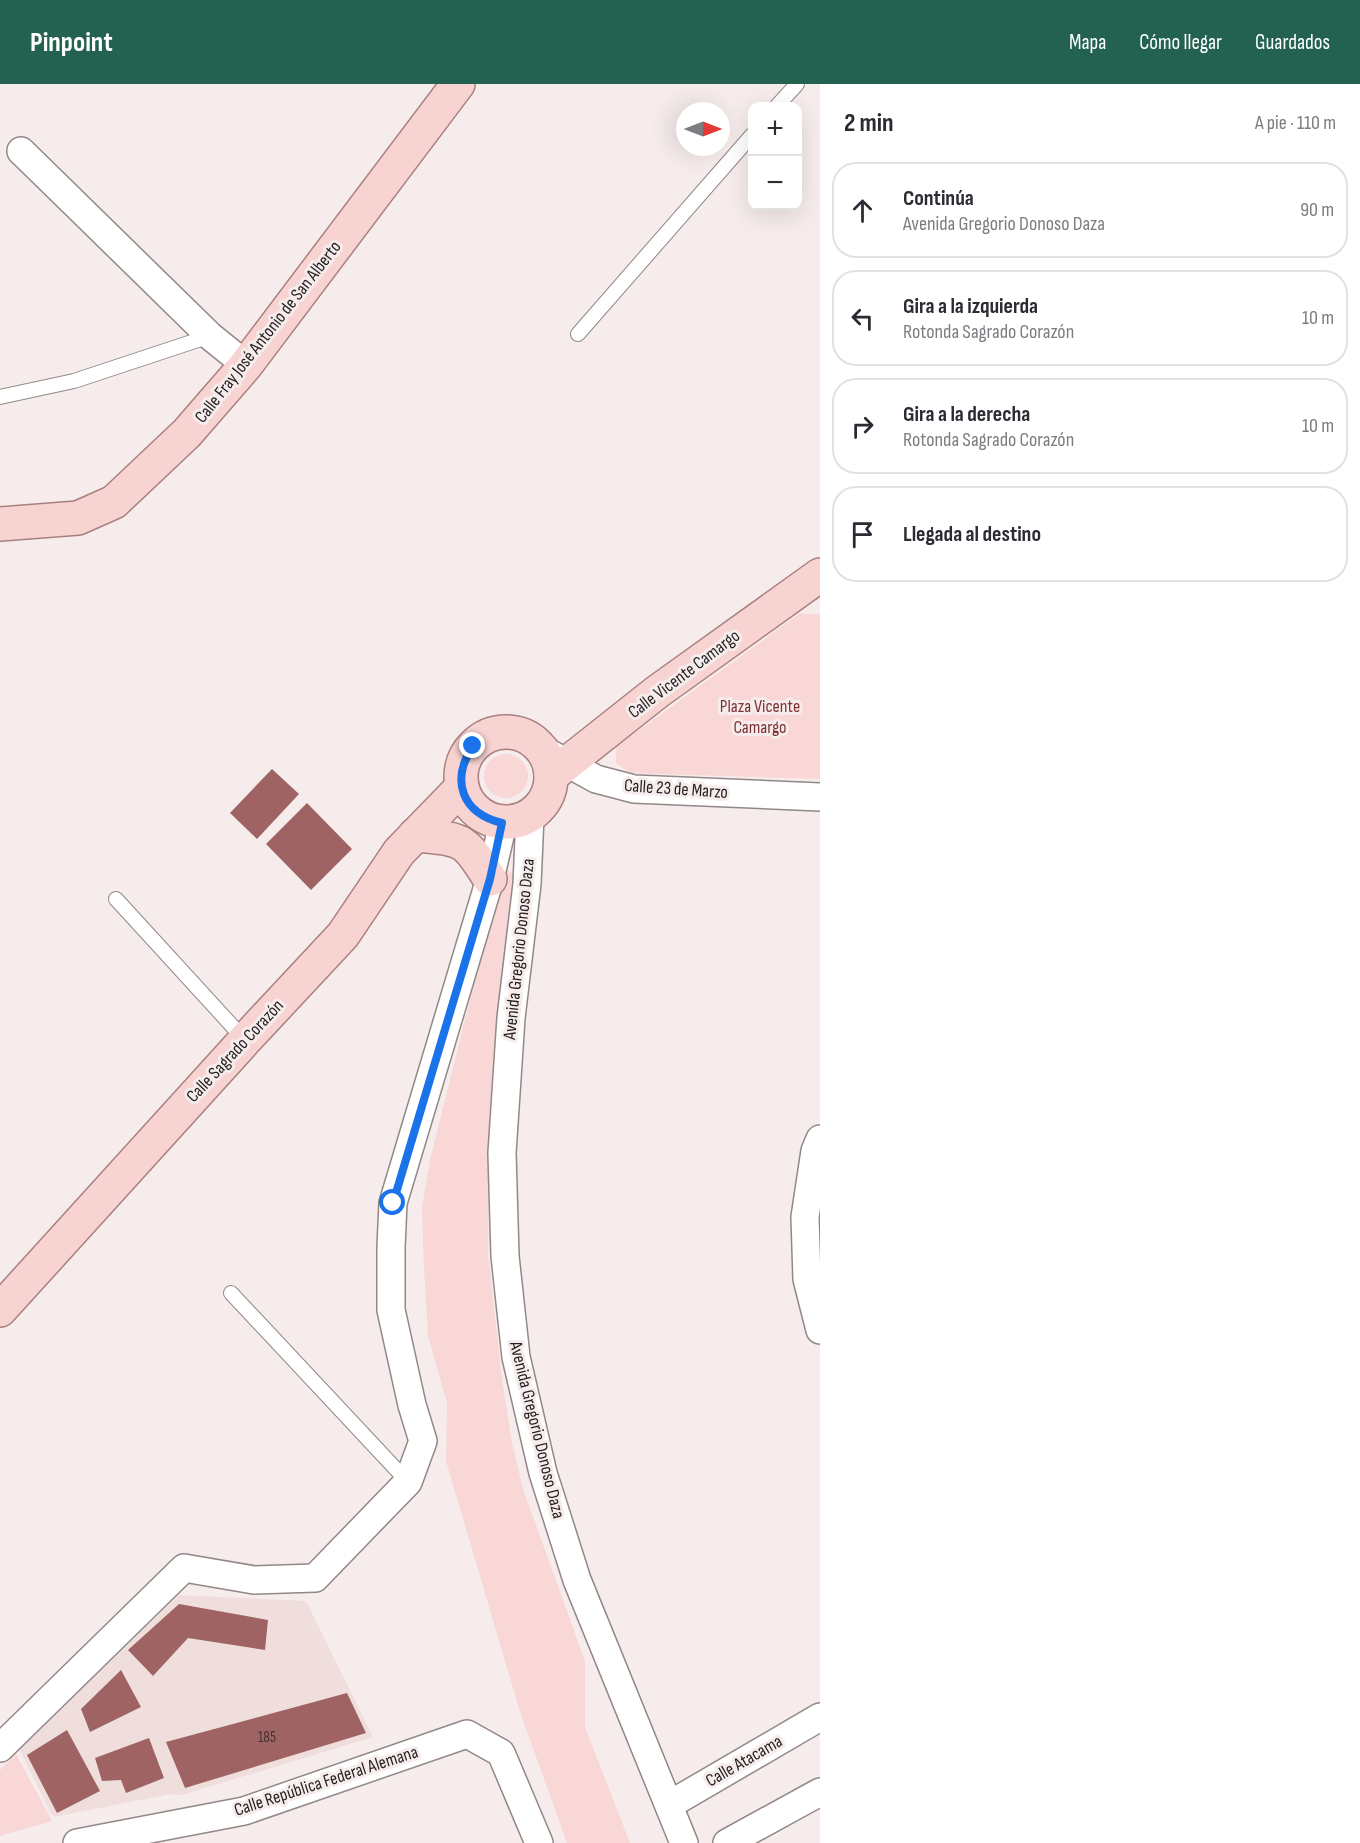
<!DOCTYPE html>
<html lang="es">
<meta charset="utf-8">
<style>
body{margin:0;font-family:"Sofia Sans Condensed",sans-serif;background:#f7f7f7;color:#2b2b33}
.controls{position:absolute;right:18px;top:18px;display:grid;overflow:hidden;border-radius:12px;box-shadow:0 6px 24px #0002}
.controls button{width:54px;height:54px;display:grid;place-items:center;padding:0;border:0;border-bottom:2px solid #e1e1e2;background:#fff;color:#2b2b33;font:30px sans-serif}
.compass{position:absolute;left:676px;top:18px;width:54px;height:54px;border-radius:50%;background:#fff;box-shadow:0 6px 24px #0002;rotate:90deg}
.stop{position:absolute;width:18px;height:18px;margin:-14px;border:4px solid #1a73e8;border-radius:50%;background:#fff}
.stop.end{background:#1a73e8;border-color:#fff;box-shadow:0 2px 6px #0008}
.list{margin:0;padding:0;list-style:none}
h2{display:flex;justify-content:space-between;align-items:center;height:78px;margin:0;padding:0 24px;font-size:26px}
h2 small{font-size:20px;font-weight:400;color:#7c7c81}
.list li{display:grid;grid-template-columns:39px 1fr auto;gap:18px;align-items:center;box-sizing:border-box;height:96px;margin:0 12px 12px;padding:0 12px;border:2px solid #e1e1e2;border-radius:24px}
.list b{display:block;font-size:22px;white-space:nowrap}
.list p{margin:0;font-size:20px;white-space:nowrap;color:#7c7c81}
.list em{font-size:20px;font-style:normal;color:#7c7c81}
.icon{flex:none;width:33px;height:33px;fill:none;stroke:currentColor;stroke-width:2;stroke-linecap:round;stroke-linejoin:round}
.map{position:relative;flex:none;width:820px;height:1759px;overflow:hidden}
header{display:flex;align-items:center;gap:36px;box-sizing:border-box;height:84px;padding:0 30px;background:#236250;color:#fff}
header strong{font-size:28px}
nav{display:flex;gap:33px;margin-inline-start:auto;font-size:21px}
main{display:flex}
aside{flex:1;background:#fff}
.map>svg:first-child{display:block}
.built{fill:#f0dedd}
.green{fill:#f8d7d6}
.building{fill:#9e6362}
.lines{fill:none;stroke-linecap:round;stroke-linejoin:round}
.lane-casing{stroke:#918887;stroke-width:16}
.street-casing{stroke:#918887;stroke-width:30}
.primary-casing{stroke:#aa807f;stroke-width:36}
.lane{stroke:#fff;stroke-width:14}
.street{stroke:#fff;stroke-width:27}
.primary{stroke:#f7d3d1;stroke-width:33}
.route{stroke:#1a73e8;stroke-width:8}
.labels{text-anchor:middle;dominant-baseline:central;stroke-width:6;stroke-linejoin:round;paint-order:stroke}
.number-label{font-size:15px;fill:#423030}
.street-label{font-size:18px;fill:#231f1f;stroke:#f6ecec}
.park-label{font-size:18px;fill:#7f3235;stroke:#f6ecec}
</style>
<header>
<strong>Pinpoint</strong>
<nav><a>Mapa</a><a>Cómo llegar</a><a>Guardados</a></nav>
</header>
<main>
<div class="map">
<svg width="820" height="1759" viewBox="0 0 820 1759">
<rect width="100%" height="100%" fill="#f6ecec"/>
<path class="built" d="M179,1511L306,1517L373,1653L182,1711L171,1710L53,1733L19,1665Z"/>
<g class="green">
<path d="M799,530H820V695L630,689L616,679V663Z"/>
<circle cx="506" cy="692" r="22"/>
<path d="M503,783L516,792L489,1033L488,1170L502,1295L512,1359L523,1405L585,1577V1643L630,1759H567L520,1628L446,1377L447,1319L428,1252L424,1184L422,1123L430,1076Z"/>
<path d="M16,1670L52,1737L0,1752V1686Z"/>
</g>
<g class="building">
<path d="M272,685L299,710L257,755L230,729Z"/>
<path d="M307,719L352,765L311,806L266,760Z"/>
<path d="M179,1520L268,1536L265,1566L188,1554L153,1592L128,1566Z"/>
<path d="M121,1586L141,1623L90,1648L81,1625Z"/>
<path d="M347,1609L366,1649L185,1704L166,1658Z"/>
<path d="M67,1646L100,1707L57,1729L27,1671Z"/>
<path d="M149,1654L164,1694L126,1709L121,1696L102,1697L95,1674Z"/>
</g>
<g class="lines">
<g class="lane-casing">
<g id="lane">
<path d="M777,22L797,0"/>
<path d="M578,250L752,51"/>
<path d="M0,313L74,297L210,252"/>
<path d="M116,815L245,956"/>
<path d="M231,1209L408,1398"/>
</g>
</g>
<g class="street-casing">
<g id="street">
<path d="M21,67L210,252L246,281"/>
<path d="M540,664L596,695L634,705L820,713"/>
<path d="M530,732L527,800L511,934L502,1069L505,1172L516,1273L543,1389L577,1496L684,1759"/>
<path d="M820,1055L815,1067L805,1133L807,1195L820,1246"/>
<path d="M0,1664L184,1484L254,1496L315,1494L408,1398L423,1357L412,1321L391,1226V1163L393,1119L490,795L503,739"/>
<path d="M669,1721L820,1633"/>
<path d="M77,1759L244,1727L467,1650L501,1669L539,1759"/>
<path d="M727,1759L820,1708"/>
</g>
</g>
<g class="primary-casing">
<g id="primary">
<path d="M0,440L78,434L114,418L187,349L246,281L458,0"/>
<circle cx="506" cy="693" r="45"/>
<path d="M551,692L657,608L820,491"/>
<path d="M415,751C464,756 463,753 490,795"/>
<path d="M0,1226L245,956L343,851L399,768L462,703"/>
</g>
</g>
<use href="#lane" class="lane"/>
<use href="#street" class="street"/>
<use href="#primary" class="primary"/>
</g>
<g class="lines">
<path class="route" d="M393,1119L490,795L502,739C462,729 450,697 473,662"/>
</g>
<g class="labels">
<g class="number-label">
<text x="267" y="1653">185</text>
</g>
<g class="street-label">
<text transform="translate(268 248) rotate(-52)">Calle Fray José Antonio de San Alberto</text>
<text transform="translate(684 590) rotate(-37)">Calle Vicente Camargo</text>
<text transform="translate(676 705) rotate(4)">Calle 23 de Marzo</text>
<text transform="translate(519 865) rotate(-84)">Avenida Gregorio Donoso Daza</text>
<text transform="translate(235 967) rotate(-47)">Calle Sagrado Corazón</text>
<text transform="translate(537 1346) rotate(76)">Avenida Gregorio Donoso Daza</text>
<text transform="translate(744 1677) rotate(-30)">Calle Atacama</text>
<text transform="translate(326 1697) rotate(-18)">Calle República Federal Alemana</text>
</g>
<g class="park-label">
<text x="760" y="622">Plaza Vicente<tspan x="760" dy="21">Camargo</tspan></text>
</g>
</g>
</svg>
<div class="controls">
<button>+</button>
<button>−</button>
</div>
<svg class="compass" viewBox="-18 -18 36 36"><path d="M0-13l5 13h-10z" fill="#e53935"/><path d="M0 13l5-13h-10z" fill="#7c7c81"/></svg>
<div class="stop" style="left:393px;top:1119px"></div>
<div class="stop end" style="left:473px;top:662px"></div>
</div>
<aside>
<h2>2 min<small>A pie · 110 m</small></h2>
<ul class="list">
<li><svg class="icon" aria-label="ahead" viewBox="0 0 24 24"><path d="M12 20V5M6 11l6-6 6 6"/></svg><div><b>Continúa</b><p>Avenida Gregorio Donoso Daza</p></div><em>90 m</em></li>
<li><svg class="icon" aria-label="left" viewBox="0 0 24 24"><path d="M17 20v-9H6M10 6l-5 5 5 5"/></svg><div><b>Gira a la izquierda</b><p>Rotonda Sagrado Corazón</p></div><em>10 m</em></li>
<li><svg class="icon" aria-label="right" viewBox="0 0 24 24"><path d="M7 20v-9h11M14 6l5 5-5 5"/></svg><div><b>Gira a la derecha</b><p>Rotonda Sagrado Corazón</p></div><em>10 m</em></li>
<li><svg class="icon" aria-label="arrive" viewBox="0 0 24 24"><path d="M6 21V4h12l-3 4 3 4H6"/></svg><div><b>Llegada al destino</b></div></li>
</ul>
</aside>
</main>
